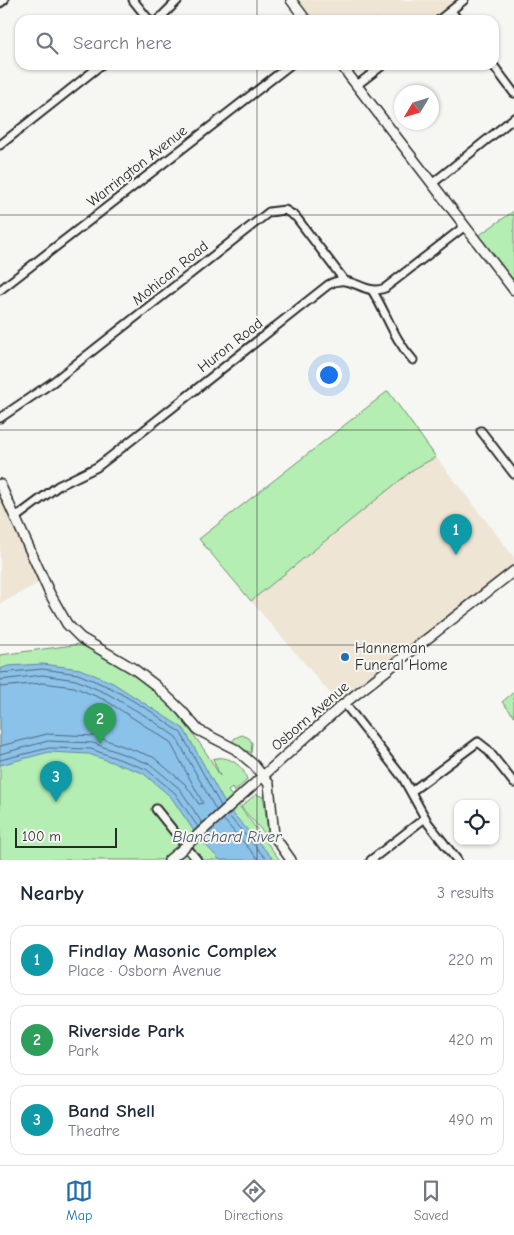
<!DOCTYPE html>
<meta charset="utf-8">
<style>
body{margin:0;font-family:"Comic Neue",sans-serif;background:#f2f2f3;color:#1f2937}
.controls{position:absolute;right:15px;bottom:15px;display:grid;overflow:hidden;border-radius:10px;box-shadow:0 1px 4px #0004}
.controls button{width:45px;height:45px;display:grid;place-items:center;padding:0;border:0;border-bottom:1px solid #e0e1e3;background:#fff;color:#1f2937;font:25px sans-serif}
.compass{position:absolute;left:394px;top:85px;width:45px;height:45px;border-radius:50%;background:#fff;box-shadow:0 1px 4px #0004;rotate:232deg}
.scale{position:absolute;left:15px;bottom:12px;width:102px;box-sizing:border-box;padding-left:5px;border:2px solid #2b2b2b;border-top:0;font-size:14px;line-height:18px;white-space:nowrap;color:#2b2b2b;-webkit-text-stroke:4px #f6f6f2;paint-order:stroke}
.you{position:absolute;left:328px;top:374px;width:18px;height:18px;margin:-12px;border:4px solid #fff;border-radius:50%;background:#1a73e8;box-shadow:0 0 0 8px #1a73e833}
.badge{display:grid;place-items:center;width:32px;height:32px;border-radius:50%;background:#1f6fb2;color:#fff;font-size:16px;font-weight:700}
.pin{position:absolute;translate:-50% -41px;filter:drop-shadow(0 1px 2px #0008)}
.pin::after{content:'';position:absolute;top:26px;width:18px;height:15px;background:inherit;clip-path:polygon(0 0,100% 0,50% 100%)}
.list{margin:0;padding:0;list-style:none}
h2{display:flex;justify-content:space-between;align-items:center;height:65px;margin:0;padding:0 20px;font-size:21px}
h2 small{font-size:16px;font-weight:400;color:#747a83}
.list li{display:grid;grid-template-columns:32px 1fr auto;gap:15px;align-items:center;box-sizing:border-box;height:70px;margin:0 10px 10px;padding:0 10px;border:1px solid #e0e1e3;border-radius:15px}
.list b{display:block;font-size:19px;white-space:nowrap}
.list p{margin:0;font-size:16px;white-space:nowrap;color:#747a83}
.list em{font-size:16px;font-style:normal;color:#747a83}
.icon{flex:none;width:28px;height:28px;fill:none;stroke:currentColor;stroke-width:2;stroke-linecap:round;stroke-linejoin:round}
.map{position:relative;flex:none;width:514px;height:860px;overflow:hidden}
.search{position:absolute;background:#fff;box-shadow:0 1px 4px #0004;left:15px;right:15px;top:15px;height:55px;display:flex;align-items:center;gap:12px;box-sizing:border-box;padding:0 18px;border-radius:15px;color:#747a83;font-size:19px}
.sheet{height:305px;background:#fff}
nav{display:flex;justify-content:space-around;align-items:center;box-sizing:border-box;height:70px;border-top:1px solid #e0e1e3;background:#fff;font-size:14px;color:#747a83}
nav a{display:grid;justify-items:center;gap:2px}
nav .on{color:#1f6fb2}
.map>svg:first-child{display:block}
.built{fill:#eee5d5}
.green{fill:#b4eeb2;stroke:#708c6e}
.water{fill:#8bc2e9;stroke:#65869d}
.lines{fill:none;stroke-linecap:round;stroke-linejoin:round}
.shore{stroke:#516777;stroke-width:1}
.minor-casing{stroke:#2b2b2b;stroke-width:11}
.major-casing{stroke:#2b2b2b;stroke-width:12}
.minor{stroke:#f6f6f2;stroke-width:7}
.major{stroke:#f6f6f2;stroke-width:9}
.major-bridge-casing{stroke:#2b2b2b;stroke-width:12;stroke-linecap:butt}
.major-bridge{stroke:#f6f6f2;stroke-width:9}
.grid{fill:none;stroke:#2b2b2b;stroke-width:1;stroke-opacity:0.55}
.poi-dot{fill:#1f6fb2;stroke:#f6f6f2;stroke-width:2}
.labels{text-anchor:middle;dominant-baseline:central;stroke-width:4;stroke-linejoin:round;paint-order:stroke}
.street-label{font-size:15px;fill:#2b2b2b;stroke:#f6f6f2}
.poi-label{font-size:15px;fill:#2b2b2b;stroke:#f6f6f2;text-anchor:start}
.water-label{font-size:16px;font-style:italic;fill:#485864;stroke:#f6f6f2}
</style>
<div class="map">
<svg width="514" height="860" viewBox="0 0 514 860">
<rect width="100%" height="100%" fill="#f6f6f2"/>
<filter id="ink" filterUnits="userSpaceOnUse"><feTurbulence type="fractalNoise" baseFrequency=".02" numOctaves="2"/><feDisplacementMap in="SourceGraphic" scale="10" xChannelSelector="R" yChannelSelector="G"/><feConvolveMatrix kernelMatrix="1 2 1 2 8 2 1 2 1" color-interpolation-filters="sRGB"/></filter>
<g filter="url(#ink)">
<g class="built">
<path d="M291,0H464L439,20H384L382,17L377,20H306Z"/>
<path d="M436,457L514,557V571L341,706L251,601L414,469Z"/>
<path d="M0,484L44,580L0,604Z"/>
</g>
<g class="green">
<path d="M514,211V289L475,238Z"/>
<path d="M388,391L436,457L414,469L251,601L199,539Z"/>
<path d="M80,644C143,671 188,718 220,776L213,759C227,754 244,765 247,780L234,792L232,788L228,791L280,860H0V655Z"/>
<path d="M514,692V716L502,702Z"/>
<path d="M242,735L249,738L252,743L251,753L231,743L235,738Z"/>
<path d="M256,794L263,797L264,801L268,833H264L241,807Z"/>
</g>
<path class="water" d="M43,664L80,669L113,683L184,729L227,807L274,860H220L198,837L171,797L143,773L89,754L49,752L0,765V669L8,666Z"/>
<g class="lines">
<g class="shore">
<path d="M0,673L43,669L78,674L111,688L152,712L181,733L221,806"/>
<path d="M0,680L42,675L76,680L108,694L149,718L176,737L216,810"/>
<path d="M0,687L42,683L74,687L105,700L170,742L203,803L199,804L185,784L153,757L95,736L47,734L0,746"/>
<path d="M0,754L48,741L93,743L150,764L180,789L202,823"/>
<path d="M0,760L49,748L91,749L146,769L175,793L198,827"/>
<path d="M228,815L267,860"/>
<path d="M223,819L259,860"/>
</g>
<g class="minor-casing">
<g id="minor">
<path d="M133,0L149,20"/>
<path d="M0,3L4,0"/>
<path d="M451,11L458,20"/>
<path d="M158,20L178,0"/>
<path d="M439,20L464,0"/>
<path d="M493,65L514,93"/>
<path d="M357,85L383,65"/>
<path d="M0,145L101,65"/>
<path d="M433,183L514,118"/>
<path d="M0,290L290,65"/>
<path d="M372,290C388,316 392,336 413,360"/>
<path d="M0,418L53,382L269,212L285,210L296,217L344,280"/>
<path d="M481,431L514,474"/>
<path d="M15,518L58,486L97,467L114,454L328,285C351,271 363,297 385,288L465,226"/>
<path d="M345,704L403,778L428,823L457,860"/>
<path d="M412,791L478,742L487,749L514,783"/>
<path d="M156,809L197,860"/>
<path d="M371,860L425,818"/>
</g>
</g>
<g class="major-casing">
<g id="major">
<path d="M291,0L306,20"/>
<path d="M341,65L514,290"/>
<path d="M0,484L50,594L67,624L81,638L134,669L155,685L181,710L198,730L235,749L254,765L269,784L274,836L291,860"/>
<path d="M244,793L341,706L514,571"/>
<path d="M169,860L180,851"/>
</g>
</g>
<use href="#minor" class="minor"/>
<use href="#major" class="major"/>
<g class="major-bridge-casing">
<path id="major-bridge" d="M180,851L244,793"/>
</g>
<use href="#major-bridge" class="major-bridge"/>
</g>
</g>
<path class="grid" d="M257,0V20M257,65V860M0,215H514M0,430H514M0,645H514"/>
<circle class="poi-dot" cx="345" cy="657" r="5"/>
<g class="labels">
<g class="street-label">
<text transform="translate(137 166) rotate(-38)">Warrington Avenue</text>
<text transform="translate(170 273) rotate(-39)">Mohican Road</text>
<text transform="translate(230 345) rotate(-38)">Huron Road</text>
<text transform="translate(310 716) rotate(-41)">Osborn Avenue</text>
</g>
<g class="poi-label">
<text x="355" y="648">Hanneman<tspan x="355" dy="17">Funeral Home</tspan></text>
</g>
<g class="water-label">
<text x="227" y="837">Blanchard River</text>
</g>
</g>
</svg>
<div class="controls">
<button><svg class="icon" aria-label="locate" viewBox="0 0 24 24"><circle cx="12" cy="12" r="6"/><path d="M12 2v4M12 18v4M2 12h4M18 12h4"/></svg></button>
</div>
<svg class="compass" viewBox="-18 -18 36 36"><path d="M0-13l5 13h-10z" fill="#e53935"/><path d="M0 13l5-13h-10z" fill="#747a83"/></svg>
<div class="scale">100 m</div>
<div class="you"></div>
<div class="pin badge" style="left:456px;top:555px;background:#0f9aa8">1</div>
<div class="pin badge" style="left:100px;top:744px;background:#2e9e5b">2</div>
<div class="pin badge" style="left:56px;top:802px;background:#0f9aa8">3</div>
<div class="search"><svg class="icon" aria-label="search" viewBox="0 0 24 24"><circle cx="10" cy="10" r="6"/><path d="M15 15l6 6"/></svg>Search here</div>
</div>
<section class="sheet">
<h2>Nearby<small>3 results</small></h2>
<ul class="list">
<li><span class="badge" style="background:#0f9aa8">1</span><div><b>Findlay Masonic Complex</b><p>Place · Osborn Avenue</p></div><em>220 m</em></li>
<li><span class="badge" style="background:#2e9e5b">2</span><div><b>Riverside Park</b><p>Park</p></div><em>420 m</em></li>
<li><span class="badge" style="background:#0f9aa8">3</span><div><b>Band Shell</b><p>Theatre</p></div><em>490 m</em></li>
</ul>
</section>
<nav>
<a class="on"><svg class="icon" aria-label="map" viewBox="0 0 24 24"><path d="M3 6l6-2 6 2 6-2v14l-6 2-6-2-6 2zM9 4v14M15 6v14"/></svg>Map</a>
<a><svg class="icon" aria-label="directions" viewBox="0 0 24 24"><path d="M12 3l9 9-9 9-9-9zM9 14v-3h6M13 9l2 2-2 2"/></svg>Directions</a>
<a><svg class="icon" aria-label="saved" viewBox="0 0 24 24"><path d="M7 4h10v16l-5-4-5 4z"/></svg>Saved</a>
</nav>
